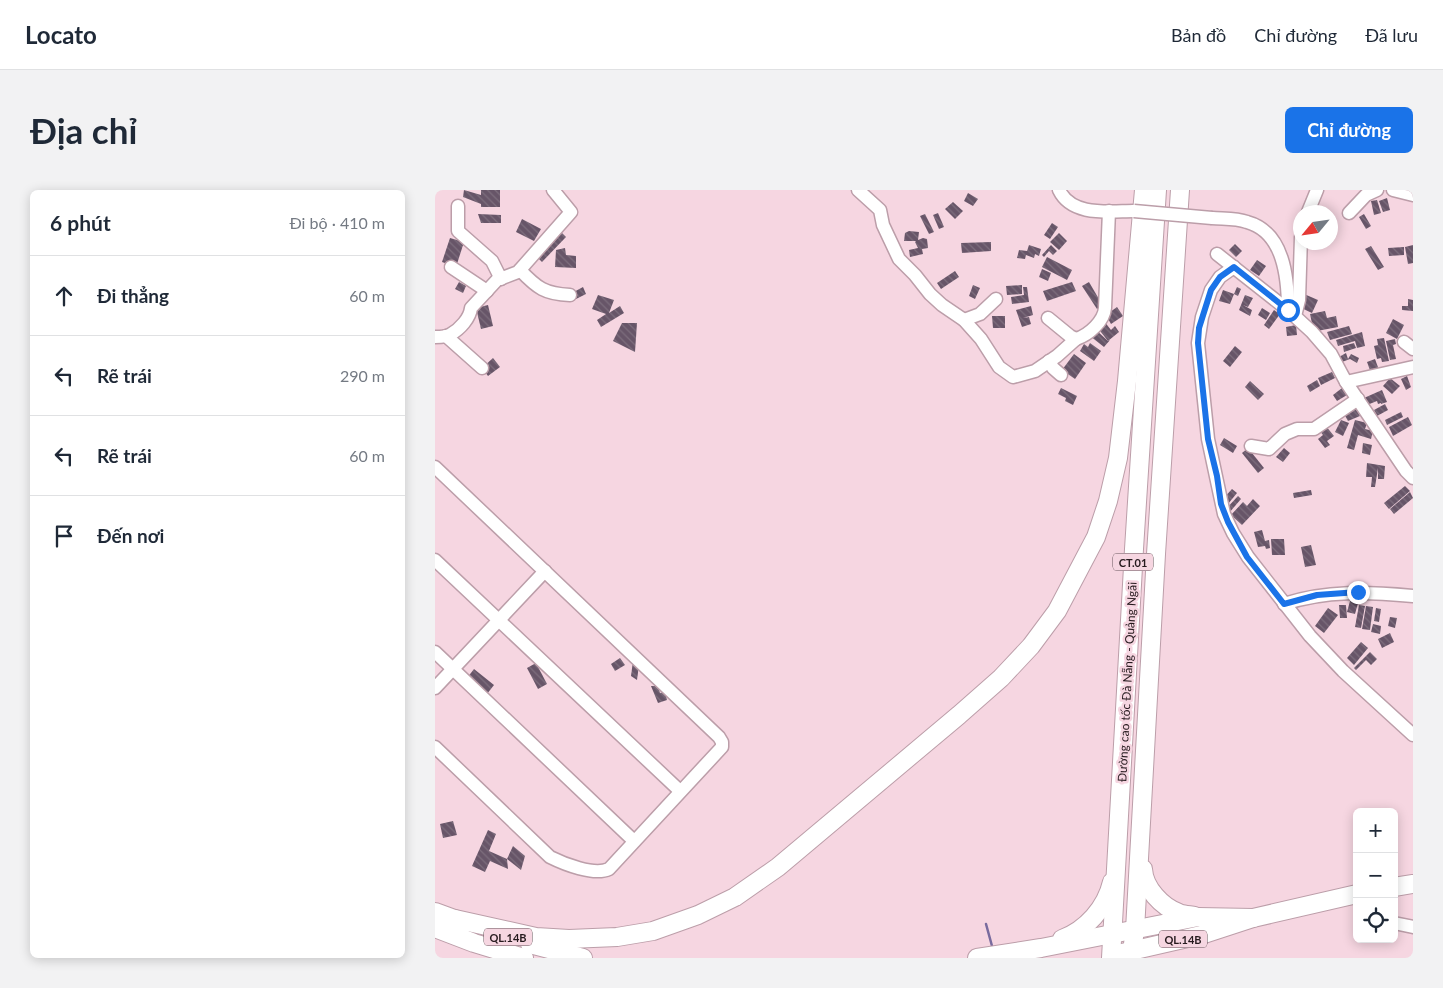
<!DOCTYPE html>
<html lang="vi">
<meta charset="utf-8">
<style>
body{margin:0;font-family:Lato,sans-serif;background:#f2f2f3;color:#1f2937}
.controls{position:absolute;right:15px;bottom:15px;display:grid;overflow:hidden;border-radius:8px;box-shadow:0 2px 12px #0003}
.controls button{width:45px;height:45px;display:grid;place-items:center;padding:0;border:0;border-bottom:1px solid #e0e1e3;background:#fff;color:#1f2937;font:25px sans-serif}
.compass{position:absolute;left:858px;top:15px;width:45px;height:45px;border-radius:50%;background:#fff;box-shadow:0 2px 12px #0003;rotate:241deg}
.stop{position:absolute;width:15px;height:15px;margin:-11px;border:4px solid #1a73e8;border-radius:50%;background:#fff}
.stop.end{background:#1a73e8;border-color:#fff;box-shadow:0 1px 5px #0008}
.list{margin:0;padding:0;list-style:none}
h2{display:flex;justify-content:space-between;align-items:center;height:65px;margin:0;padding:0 20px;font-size:21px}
h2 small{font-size:16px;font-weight:400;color:#747a83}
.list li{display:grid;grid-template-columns:32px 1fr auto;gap:15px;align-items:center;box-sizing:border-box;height:80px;padding:0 20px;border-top:1px solid #e0e1e3}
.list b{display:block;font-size:19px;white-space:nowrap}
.list em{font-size:16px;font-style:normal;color:#747a83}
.icon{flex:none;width:28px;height:28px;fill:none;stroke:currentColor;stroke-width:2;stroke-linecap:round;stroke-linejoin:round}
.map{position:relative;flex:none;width:978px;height:768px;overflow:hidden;border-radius:8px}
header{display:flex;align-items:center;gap:30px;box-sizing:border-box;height:70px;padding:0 25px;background:#fff;border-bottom:1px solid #e0e1e3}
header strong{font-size:24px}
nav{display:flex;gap:28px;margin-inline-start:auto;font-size:18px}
.intro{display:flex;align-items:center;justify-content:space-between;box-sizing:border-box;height:120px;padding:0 30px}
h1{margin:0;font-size:35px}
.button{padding:12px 22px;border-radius:8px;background:#1a73e8;color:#fff;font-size:18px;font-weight:700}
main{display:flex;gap:30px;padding:0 30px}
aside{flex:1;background:#fff;border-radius:8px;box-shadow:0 2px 12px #0003}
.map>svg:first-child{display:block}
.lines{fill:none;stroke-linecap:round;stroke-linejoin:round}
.stream{stroke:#796b9e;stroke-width:2.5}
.building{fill:url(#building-back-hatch)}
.minor-casing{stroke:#bc9ea9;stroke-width:15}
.highway-casing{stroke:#bc9ea9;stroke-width:20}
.minor{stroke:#fff;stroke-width:12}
.highway{stroke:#fff;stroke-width:18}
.minor-bridge-casing{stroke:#bc9ea9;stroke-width:15;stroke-linecap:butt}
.minor-bridge{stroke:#fff;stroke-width:12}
.route{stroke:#1a73e8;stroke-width:6}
.labels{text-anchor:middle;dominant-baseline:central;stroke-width:5;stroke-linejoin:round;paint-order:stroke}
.shield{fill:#f6d6e1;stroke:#645258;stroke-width:1}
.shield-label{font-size:11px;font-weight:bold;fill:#261a1e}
.street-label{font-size:12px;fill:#261a1e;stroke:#f6d6e1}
</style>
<header>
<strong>Locato</strong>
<nav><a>Bản đồ</a><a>Chỉ đường</a><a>Đã lưu</a></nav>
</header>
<div class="intro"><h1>Địa chỉ</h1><a class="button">Chỉ đường</a></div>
<main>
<aside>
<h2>6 phút<small>Đi bộ · 410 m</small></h2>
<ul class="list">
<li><svg class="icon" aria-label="ahead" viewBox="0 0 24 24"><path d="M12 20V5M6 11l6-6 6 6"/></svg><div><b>Đi thẳng</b></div><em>60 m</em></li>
<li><svg class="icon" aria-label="left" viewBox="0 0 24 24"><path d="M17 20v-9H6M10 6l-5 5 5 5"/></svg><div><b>Rẽ trái</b></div><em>290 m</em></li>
<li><svg class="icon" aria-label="left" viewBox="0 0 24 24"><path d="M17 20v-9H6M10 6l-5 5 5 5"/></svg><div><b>Rẽ trái</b></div><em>60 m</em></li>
<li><svg class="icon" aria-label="arrive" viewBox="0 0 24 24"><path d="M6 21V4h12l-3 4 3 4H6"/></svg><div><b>Đến nơi</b></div></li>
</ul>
</aside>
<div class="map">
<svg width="978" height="768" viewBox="0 0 978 768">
<defs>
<pattern id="building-back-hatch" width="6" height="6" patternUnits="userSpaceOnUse" patternTransform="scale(1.25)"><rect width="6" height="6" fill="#675568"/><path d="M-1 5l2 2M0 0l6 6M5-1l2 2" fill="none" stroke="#7d6e7d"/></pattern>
</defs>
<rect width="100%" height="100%" fill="#f6d6e1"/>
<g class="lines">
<path class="stream" d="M551,734L557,756"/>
</g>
<g class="building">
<path d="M29,0L46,5V0H65V17H46V14L28,7Z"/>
<path d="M533,3L543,9L538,16L529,11Z"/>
<path d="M952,8L955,20L948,22L944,11Z"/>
<path d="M942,10L946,23L939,25L936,11Z"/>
<path d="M518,12L528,21L520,29L510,19Z"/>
<path d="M503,23L509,37L504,39L498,25Z"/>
<path d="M43,24L66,25V33H46Z"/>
<path d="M490,24L499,42L494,44L485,26Z"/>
<path d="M929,24L936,36L931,39L924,27Z"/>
<path d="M87,29L106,39L99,51L81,42Z"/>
<path d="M617,33L623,37L615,49L609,45Z"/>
<path d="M124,40L131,47L107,72L100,65Z"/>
<path d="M474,41L484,42L483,50L488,48L492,49L493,58L487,59L488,64L475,67L474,60L483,58L480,52L481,51H469L470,43Z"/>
<path d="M624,43L632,51L624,60L615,52Z"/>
<path d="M15,48L29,52L21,77L7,72Z"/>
<path d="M556,52V61L527,63L526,53Z"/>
<path d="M800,54L807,61L801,67L794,60Z"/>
<path d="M594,55L606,59L604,66L600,64L599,68L591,65L590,69L582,68L584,60L592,61Z"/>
<path d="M616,55L622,61L618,65L614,61L609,67L607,65Z"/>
<path d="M978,55V73L973,74L970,57Z"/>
<path d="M936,56L949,77L943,80L930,59Z"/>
<path d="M969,57V65L954,66L953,58Z"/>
<path d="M130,58L131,65L141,66V78L120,77L121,60Z"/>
<path d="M612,67L637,80L632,90L607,77Z"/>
<path d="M822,70L831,76L824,86L815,80Z"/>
<path d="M607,79L616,83L613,91L604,87Z"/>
<path d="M520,81L524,87L506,99L502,93Z"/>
<path d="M24,92L31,96L28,103L20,99Z"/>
<path d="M637,92L641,101L612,111L608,101Z"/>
<path d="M654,92L668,116L662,119L647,96Z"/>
<path d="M538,95L545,98L540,109L534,106Z"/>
<path d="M587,95V104L572,105L571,96Z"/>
<path d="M148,97L151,104L141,109L137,103Z"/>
<path d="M588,97H592L594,112L577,114L576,107L589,105Z"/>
<path d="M802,97L806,99L803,106L799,104L795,114L784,111L788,100L799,104Z"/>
<path d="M869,104L883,110L877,123L864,117Z"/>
<path d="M163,105L179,110L174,123L185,116L189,123L166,137L162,130L171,124L157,119Z"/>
<path d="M810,105L818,108L813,117L808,115L817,120L815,126L804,120Z"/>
<path d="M973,109L978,110V121L967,120V116H973Z"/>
<path d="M53,115L58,136L46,139L41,118Z"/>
<path d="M596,116L598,125L588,128L594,127L596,134L587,137L581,120Z"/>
<path d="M682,117L688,126L676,134L671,125Z"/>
<path d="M827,118L835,123L831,130L823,125Z"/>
<path d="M845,118L849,121L847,125L845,124L834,139L829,135L839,120L842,122Z"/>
<path d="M890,121L892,128L901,126L903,137L882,141L878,138L875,124Z"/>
<path d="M557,126H570V138H558Z"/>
<path d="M958,129L969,135L962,149L951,143Z"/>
<path d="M669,131L676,140L680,136L684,142L673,151L662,137Z"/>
<path d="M187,133H202L200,162L178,151Z"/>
<path d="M861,135L862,145L852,146L851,137Z"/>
<path d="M914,136L917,144L895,150L892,142Z"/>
<path d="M661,140L673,151L675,150L669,157L655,146Z"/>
<path d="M927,142L930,156L922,158L920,151L903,156L901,150Z"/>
<path d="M949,148L954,171L947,172L946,168L942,169L939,156L943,155L942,149Z"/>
<path d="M960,149L961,154L958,155L961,169L955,170L951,151Z"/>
<path d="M655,153L666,161L659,171L645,161L649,154L653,157Z"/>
<path d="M919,153L921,158L909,162L908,156Z"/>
<path d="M800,156L807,162L795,177L788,171Z"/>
<path d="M911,163L913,169L916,164L924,168L922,173L915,169L907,172L904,167Z"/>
<path d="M639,164L651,173L640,189L627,180Z"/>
<path d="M58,168L65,177L53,186L47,178Z"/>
<path d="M940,169L944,180L936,183L932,172Z"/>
<path d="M897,182L900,188L886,195L883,188Z"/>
<path d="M972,186L976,197L971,200L966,189Z"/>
<path d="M955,188L965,196L957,204L948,196Z"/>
<path d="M882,190L885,196L875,202L872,196Z"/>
<path d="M815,191L829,204L823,210L810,197Z"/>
<path d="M626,198L642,206L638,215L630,211L631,208L623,204Z"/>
<path d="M907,198L912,205L902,211L898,205Z"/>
<path d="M947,200L952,212L946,214V213L943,214L942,211L932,215L929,208Z"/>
<path d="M950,214L953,220L942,226L939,220Z"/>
<path d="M921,218L925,226L913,231L909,224Z"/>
<path d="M966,222L968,227L952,235L950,230Z"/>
<path d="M973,227L977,235L958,246L954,237Z"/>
<path d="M906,230L914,233L908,246L900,242Z"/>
<path d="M920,230L932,233L930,239L938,241L936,249L923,245L919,260L912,258Z"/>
<path d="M890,235L899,246L892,251L895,255L890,258L883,249L888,245L884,240Z"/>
<path d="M789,248L802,256L798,263L785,255Z"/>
<path d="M928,253L937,255L935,265L927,263Z"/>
<path d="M813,258L829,278L823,283L807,263Z"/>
<path d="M849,258L855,263L848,272L841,267Z"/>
<path d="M932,273L950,276L949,289H943V278L940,297H936L937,287H931Z"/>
<path d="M970,296L975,301L954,319L949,313Z"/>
<path d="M797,299L802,303L793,314L787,310Z"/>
<path d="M876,300L877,305L859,308L858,303Z"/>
<path d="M975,302L978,308L959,324L955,319Z"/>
<path d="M803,306L806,309L794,323L790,320Z"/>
<path d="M818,309L825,316L807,335L796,325L808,312L812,316Z"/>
<path d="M827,340L830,351L834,350L835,358L831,359L830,356L823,357L819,342Z"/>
<path d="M836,349H849L850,365H837Z"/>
<path d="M876,355L881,375L870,377L866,357Z"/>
<path d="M915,411L923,413L920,424L912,422Z"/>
<path d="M904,415H911L912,428H905Z"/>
<path d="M924,415L930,416L926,438L920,437Z"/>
<path d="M931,416L938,417L935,440L927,439Z"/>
<path d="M893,418L903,425L889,443L880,436Z"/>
<path d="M941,418L946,419L944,432L939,431Z"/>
<path d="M955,427L962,428L960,438L953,436Z"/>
<path d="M938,434L946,436L945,444L936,442Z"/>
<path d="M955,443L959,452L947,458L943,449Z"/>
<path d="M926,452L933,458L919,475L912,468Z"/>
<path d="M935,462L942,469L936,475L931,470L921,480L919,478Z"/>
<path d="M185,468L190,475L180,481L176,474Z"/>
<path d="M198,471L204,475L202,490L196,486Z"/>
<path d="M101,473L112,494L103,499L92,478Z"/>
<path d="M39,479L59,495L52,504L32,488Z"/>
<path d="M216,496H223L225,503L230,502L232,510L223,513Z"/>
<path d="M18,631L22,645L8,648L5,634Z"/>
<path d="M53,640L61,644L54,661L72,669L73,679L55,671L50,682L37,676Z"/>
<path d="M78,656L90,666L86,680L72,669Z"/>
</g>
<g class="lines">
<g class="minor-casing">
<g id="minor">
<path d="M423,0L445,20L448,35L464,69L480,85L495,104L507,115L529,130L546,149L564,177L578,187L600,181L622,166L641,149"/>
<path d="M624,0C637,27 674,21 699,21"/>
<path d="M958,0L978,5"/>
<path d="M23,16V41L57,71L66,89"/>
<path d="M873,22L882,0"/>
<path d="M914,23L931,5L942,0"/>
<path d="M777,28C789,29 801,28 812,32C849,42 853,88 853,120"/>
<path d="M782,64L853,120L877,142L896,164L911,192L971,281L978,288"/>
<path d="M16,77L52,101"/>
<path d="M799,77L785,87L776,100L767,127L763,153L773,249L789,324L798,343L813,367L875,446L908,481L978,545"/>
<path d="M85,80C102,98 110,104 135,105"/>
<path d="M860,126L864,110L866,47"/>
<path d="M613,128L635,146L641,149C654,145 669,131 670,118L674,21"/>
<path d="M529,130L545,124L561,109"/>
<path d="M11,146L47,178"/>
<path d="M0,147C5,147 12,147 16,144C25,139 35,128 36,118L62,90L83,82L136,22L118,0"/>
<path d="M969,152L978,159"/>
<path d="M614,171L618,178L626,185"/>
<path d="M911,192L978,177"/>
<path d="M816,256L834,259L850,244L862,239H879L923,209"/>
<path d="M0,277L284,547L287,552V557L174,679C159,686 129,674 115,667L0,557"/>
<path d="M0,370L245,601"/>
<path d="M849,414C892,400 933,402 978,406"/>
<path d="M0,462L199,651"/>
<path d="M0,498L110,381"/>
<path d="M959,733L978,737"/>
</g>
</g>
<g class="highway-casing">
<g id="highway">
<path d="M708,679C709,698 727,717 744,723C749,725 755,725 760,726"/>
<path d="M959,697L978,694"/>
<path d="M0,722L30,733"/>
<path d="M20,729L101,747L134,749L182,747L218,741L263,725L300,707L343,677L524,525L566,488L596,456L622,421L661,347L673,311L683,268L692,191L709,0"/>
<path d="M0,738L39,753L89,768"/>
<path d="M627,749C651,740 671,718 677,692"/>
<path d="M95,754L148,768"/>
<path d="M687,763L766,745L818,728L922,704"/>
<path d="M542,768L606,758L763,727L818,728"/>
<path d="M676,768L699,359L722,0"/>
<path d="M696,768L700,740L721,364L745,0"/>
</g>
</g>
<use href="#minor" class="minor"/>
<use href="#highway" class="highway"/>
<g class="minor-bridge-casing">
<path id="minor-bridge" d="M699,21L777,28"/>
</g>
<use href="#minor-bridge" class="minor-bridge"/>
</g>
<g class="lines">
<path class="route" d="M853,120L799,77L785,87L776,100L764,138L763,153L773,249L782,286L786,314L793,332L812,367L849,414L882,405L923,402"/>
</g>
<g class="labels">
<g class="shield">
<rect x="678" y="363.5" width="40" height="17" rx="4"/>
<rect x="49" y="738.5" width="48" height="17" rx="4"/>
<rect x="724" y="740.5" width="48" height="17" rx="4"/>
</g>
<g class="shield-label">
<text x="698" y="372">CT.01</text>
<text x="73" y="747">QL.14B</text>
<text x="748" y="749">QL.14B</text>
</g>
<g class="street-label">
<text transform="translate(692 492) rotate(-87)">Đường cao tốc Đà Nẵng - Quảng Ngãi</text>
</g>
</g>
</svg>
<div class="controls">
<button>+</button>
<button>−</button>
<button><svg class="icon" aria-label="locate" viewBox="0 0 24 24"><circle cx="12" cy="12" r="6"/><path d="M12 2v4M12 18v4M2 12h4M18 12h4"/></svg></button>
</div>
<svg class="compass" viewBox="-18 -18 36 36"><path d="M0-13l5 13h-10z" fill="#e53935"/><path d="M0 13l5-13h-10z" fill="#747a83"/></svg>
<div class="stop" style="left:853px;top:120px"></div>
<div class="stop end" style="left:923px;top:402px"></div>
</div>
</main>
